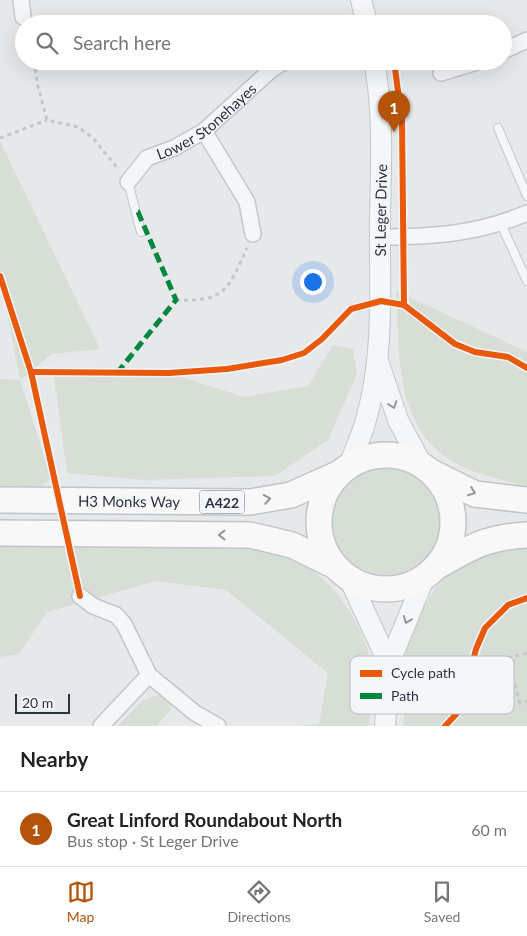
<!DOCTYPE html>
<meta charset="utf-8">
<style>
body{margin:0;font-family:Lato,sans-serif;background:#f6f6f6;color:#222}
.scale{position:absolute;left:15px;bottom:12px;width:55px;box-sizing:border-box;padding-left:5px;border:2px solid #2b3445;border-top:0;font-size:14px;line-height:18px;white-space:nowrap;color:#2b3445;-webkit-text-stroke:4px #f4f6f9;paint-order:stroke}
.you{position:absolute;left:312px;top:281px;width:18px;height:18px;margin:-12px;border:4px solid #fff;border-radius:50%;background:#1a73e8;box-shadow:0 0 0 8px #1a73e833}
.badge{display:grid;place-items:center;width:32px;height:32px;border-radius:50%;background:#b45309;color:#fff;font-size:16px;font-weight:700}
.pin{position:absolute;translate:-50% -41px;filter:drop-shadow(0 1px 2px #0008)}
.pin::after{content:'';position:absolute;top:26px;width:18px;height:15px;background:inherit;clip-path:polygon(0 0,100% 0,50% 100%)}
.list{margin:0;padding:0;list-style:none}
h2{display:flex;justify-content:space-between;align-items:center;height:65px;margin:0;padding:0 20px;font-size:21px}
h2 small{font-size:16px;font-weight:400;color:#767676}
.list li{display:grid;grid-template-columns:32px 1fr auto;gap:15px;align-items:center;box-sizing:border-box;height:75px;padding:0 20px;border-top:1px solid #e0e0e0}
.list b{display:block;font-size:19px;white-space:nowrap}
.list p{margin:0;font-size:16px;white-space:nowrap;color:#767676}
.list em{font-size:16px;font-style:normal;color:#767676}
.icon{flex:none;width:28px;height:28px;fill:none;stroke:currentColor;stroke-width:2;stroke-linecap:round;stroke-linejoin:round}
.map{position:relative;flex:none;width:527px;height:726px;overflow:hidden}
.search{position:absolute;background:#fff;box-shadow:0 5px 20px #0002;left:15px;right:15px;top:15px;height:55px;display:flex;align-items:center;gap:12px;box-sizing:border-box;padding:0 18px;border-radius:28px;color:#767676;font-size:19px}
.sheet{height:140px;background:#fff}
nav{display:flex;justify-content:space-around;align-items:center;box-sizing:border-box;height:70px;border-top:1px solid #e0e0e0;background:#fff;font-size:14px;color:#767676}
nav a{display:grid;justify-items:center;gap:2px}
nav .on{color:#b45309}
.map>svg:first-child{display:block}
.green{fill:#d6ded6}
.lines{fill:none;stroke-linecap:round;stroke-linejoin:round}
.service-casing{stroke:#c4c6c8;stroke-width:10}
.minor-casing{stroke:#c4c6c8;stroke-width:18}
.tertiary-casing{stroke:#c4c6c8;stroke-width:22}
.primary-casing{stroke:#c2c5c8;stroke-width:28}
.path{stroke:#c5c6ca;stroke-width:3;stroke-dasharray:4 4;stroke-linecap:butt}
.service{stroke:#f5f6f7;stroke-width:8}
.minor{stroke:#f5f6f7;stroke-width:15}
.tertiary{stroke:#f5f6f7;stroke-width:20}
.primary{stroke:#f8f8f8;stroke-width:25}
.quiet{stroke:#00873e;stroke-width:5;stroke-dasharray:10 5;stroke-linecap:butt}
.cycleway-casing{stroke:#f4f6f9;stroke-width:9}
.cycleway{stroke:#e8590c;stroke-width:6}
.oneway{stroke:#90959e}
.oneway2{stroke:#92969e}
.labels{text-anchor:middle;dominant-baseline:central;stroke-width:4.5;stroke-linejoin:round;paint-order:stroke}
.shield{fill:#f4f6f9;stroke:#676e7b;stroke-width:1}
.shield-label{font-size:14px;font-weight:bold;fill:#2b3445}
.street-label{font-size:15px;fill:#2b3445;stroke:#f4f6f9}
.key{fill:#f4f6f9;stroke:#b8bcc3;stroke-width:1}
.key-label{font-size:14px;fill:#2b3445}
</style>
<div class="map">
<svg width="527" height="726" viewBox="0 0 527 726">
<rect width="100%" height="100%" fill="#e6e8ea"/>
<g class="green">
<path d="M0,141L100,349L52,354L20,380L51,479L18,500H0V379L20,380L0,276Z"/>
<path d="M396,291L527,352V489C503,477 475,476 452,461C393,426 400,350 396,291Z"/>
<path d="M333,345L353,349L357,374L328,440L275,476L144,480L67,473L54,377L169,373L244,397L308,386Z"/>
<circle cx="386" cy="521" r="54"/>
<path d="M0,533L256,548C275,554 296,560 313,571C340,589 369,636 371,668C373,687 370,707 369,726H299L319,724L328,673L226,590L155,581L47,612L19,654L0,657Z"/>
<path d="M527,544V726H403L406,699L400,690V676L413,624L435,589L450,572L482,554Z"/>
<path d="M159,695L171,700V710L156,726H118L143,700Z"/>
</g>
<g class="lines">
<g class="service-casing">
<g id="service">
<path d="M498,128L527,196"/>
<path d="M128,182L141,232"/>
<path d="M501,224L527,281"/>
</g>
</g>
<g class="minor-casing">
<g id="minor">
<path d="M21,0L23,17"/>
<path d="M503,51L527,40"/>
<path d="M441,73L480,61"/>
<path d="M204,131L247,202L253,234"/>
<path id="s1" d="M128,182L147,158L174,148L204,131L272,69L285,61"/>
<path d="M380,237C432,237 478,234 527,213"/>
<path d="M80,596L93,606L116,615L124,624L149,675L195,713L218,726"/>
<path d="M101,726L149,675"/>
</g>
</g>
<g class="tertiary-casing">
<g id="tertiary">
<path d="M361,0L367,24"/>
<path d="M378,361L398,420L423,467"/>
<path id="s2" d="M349,466C355,449 363,433 367,416C385,351 379,283 380,216C381,165 384,112 374,61"/>
<path d="M349,578L389,664"/>
<path d="M385,726L389,664L425,576"/>
</g>
</g>
<g class="primary-casing">
<g id="primary">
<circle cx="386" cy="522" r="67"/>
<path d="M433,473L475,494L527,500"/>
<path id="s3" d="M0,500L250,502L291,495L340,473"/>
<path d="M0,533L250,535L292,545L335,566"/>
<path d="M436,567C471,547 486,537 527,535"/>
</g>
</g>
<g class="path">
<path d="M34,61L38,87L47,120L78,127L92,137L118,169"/>
<path d="M395,69L426,61"/>
<path d="M0,138L47,120"/>
<path d="M176,300C225,302 228,290 247,248"/>
<path d="M527,653L507,658L520,703L527,701"/>
</g>
<use href="#service" class="service"/>
<use href="#minor" class="minor"/>
<use href="#tertiary" class="tertiary"/>
<use href="#primary" class="primary"/>
<path class="quiet" d="M117,373L176,300L138,212L134,211"/>
<g class="cycleway-casing">
<g id="cycleway">
<path d="M394,61L402,121L404,305"/>
<path d="M0,276L31,372L80,596"/>
<path d="M31,372L169,373L227,369L282,360L304,353L322,339L351,309L381,301L404,305L455,344L475,352L508,357L527,368"/>
<path d="M445,726L461,709L476,649L485,628L508,605L527,598"/>
</g>
</g>
<use href="#cycleway" class="cycleway"/>
</g>
<defs><path id="oneway-chevron" d="M-2-3.5L2.5 0L-2 3.5" fill="none" stroke-width="1.6" stroke-linecap="round" stroke-linejoin="round" transform="scale(1.25)"/></defs>
<g class="oneway">
<use href="#oneway-chevron" transform="translate(393 405) rotate(72)"/>
<use href="#oneway-chevron" transform="translate(407 620) rotate(113)"/>
</g>
<g class="oneway2">
<use href="#oneway-chevron" transform="translate(472 492) rotate(21)"/>
<use href="#oneway-chevron" transform="translate(267 499) rotate(-10)"/>
<use href="#oneway-chevron" transform="translate(222 535) rotate(-180)"/>
</g>
<g class="labels">
<rect class="shield" x="199.5" y="490.5" width="45" height="23" rx="4"/>
<g class="shield-label">
<text x="222" y="502">A422</text>
</g>
<g class="street-label">
<text stroke="none"><textPath href="#s1" startOffset="101">Lower Stonehayes</textPath></text>
<text stroke="none"><textPath href="#s2" startOffset="260">St Leger Drive</textPath></text>
<text stroke="none"><textPath href="#s3" startOffset="129">H3 Monks Way</textPath></text>
</g>
</g>
<rect x="350" y="656" width="164" height="58" rx="8" class="key"/>
<rect x="360" y="670" width="22" height="7" fill="#e8590c"/>
<rect x="360" y="693" width="22" height="6" fill="#00873e"/>
<g class="key-label">
<text x="391" y="678">Cycle path</text>
<text x="391" y="701">Path</text>
</g>
</svg>
<div class="scale">20 m</div>
<div class="you"></div>
<div class="pin badge" style="left:394px;top:132px">1</div>
<div class="search"><svg class="icon" aria-label="search" viewBox="0 0 24 24"><circle cx="10" cy="10" r="6"/><path d="M15 15l6 6"/></svg>Search here</div>
</div>
<section class="sheet">
<h2>Nearby<small></small></h2>
<ul class="list">
<li><span class="badge">1</span><div><b>Great Linford Roundabout North</b><p>Bus stop · St Leger Drive</p></div><em>60 m</em></li>
</ul>
</section>
<nav>
<a class="on"><svg class="icon" aria-label="map" viewBox="0 0 24 24"><path d="M3 6l6-2 6 2 6-2v14l-6 2-6-2-6 2zM9 4v14M15 6v14"/></svg>Map</a>
<a><svg class="icon" aria-label="directions" viewBox="0 0 24 24"><path d="M12 3l9 9-9 9-9-9zM9 14v-3h6M13 9l2 2-2 2"/></svg>Directions</a>
<a><svg class="icon" aria-label="saved" viewBox="0 0 24 24"><path d="M7 4h10v16l-5-4-5 4z"/></svg>Saved</a>
</nav>
